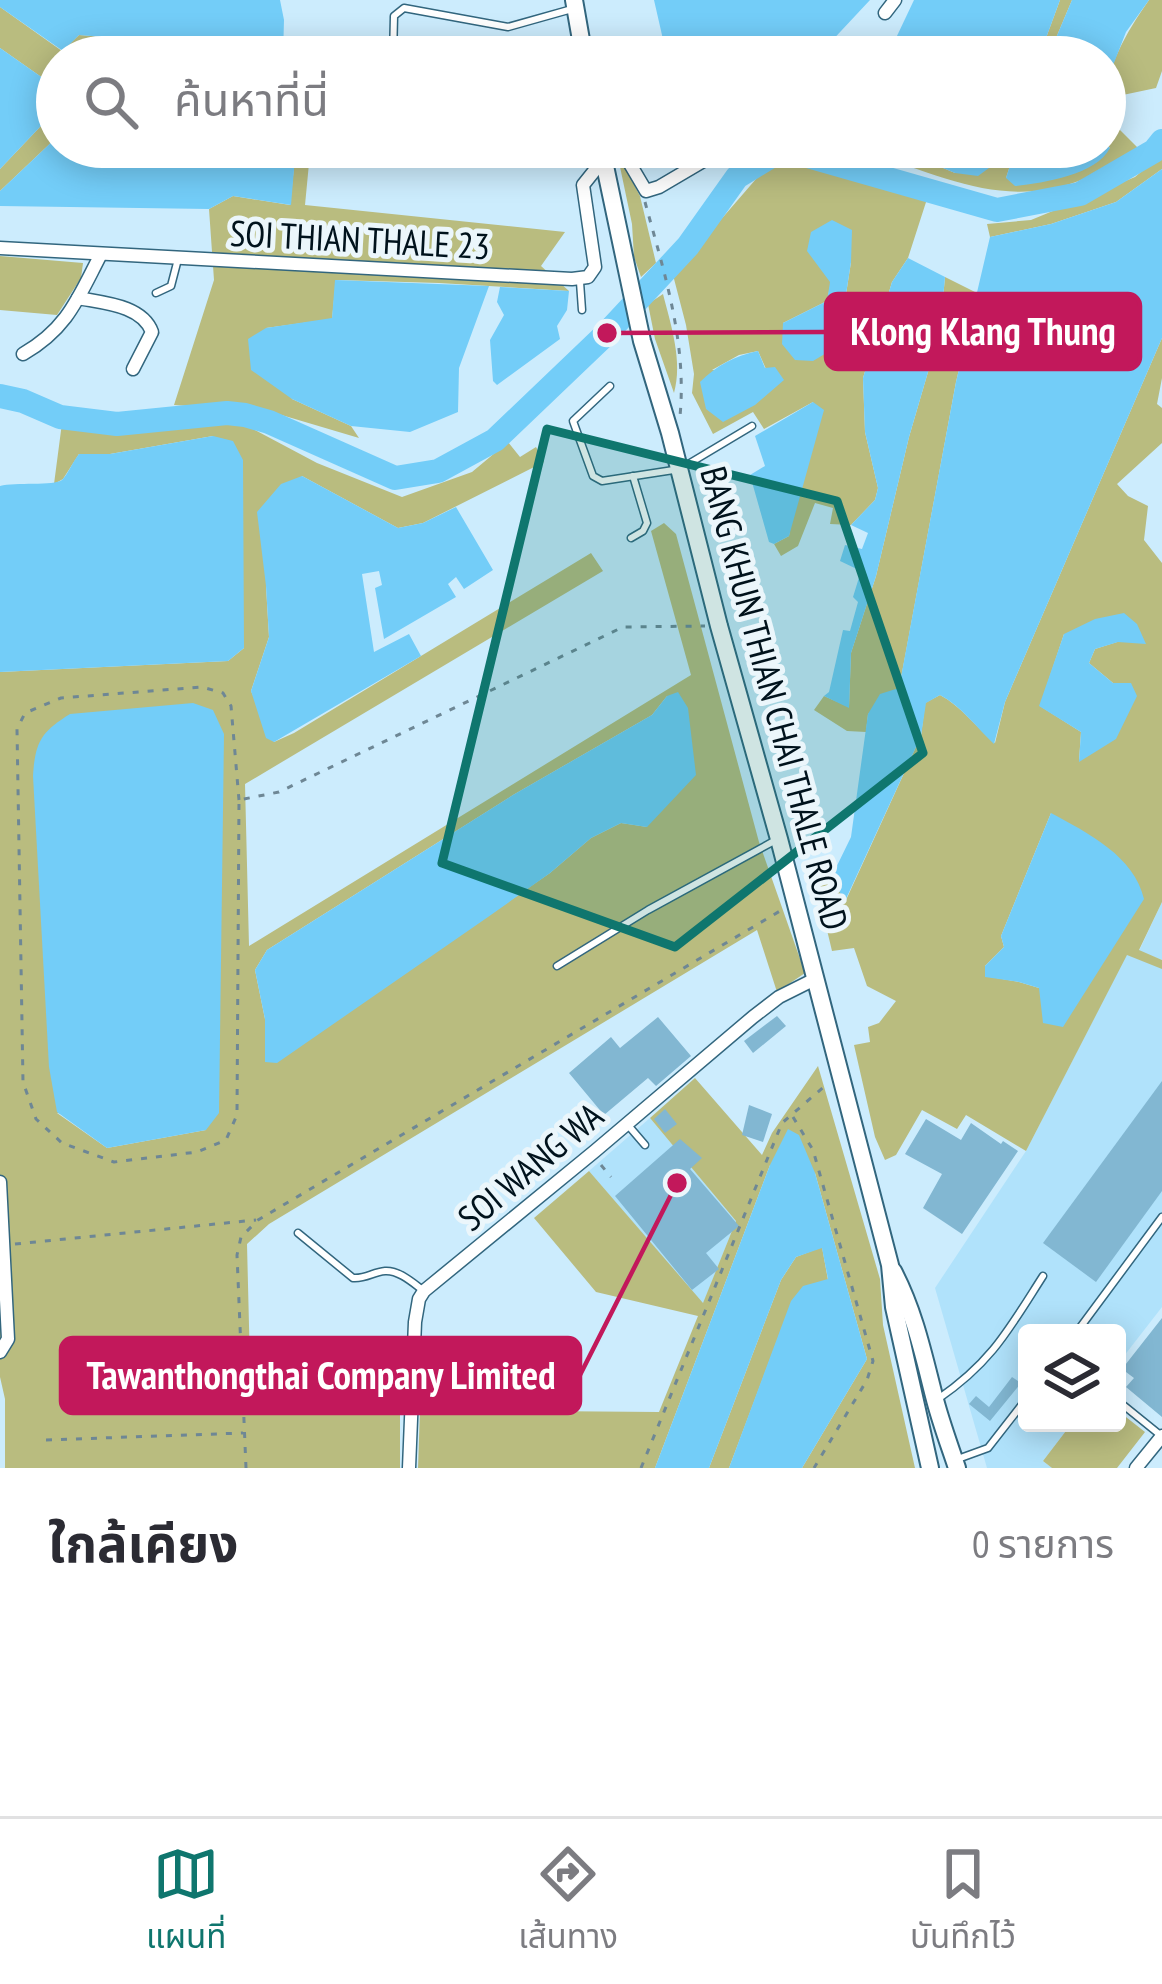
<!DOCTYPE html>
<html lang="th">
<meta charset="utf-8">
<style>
body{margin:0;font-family:"PT Sans Narrow","Noto Sans Thai",sans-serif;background:#f2f2f3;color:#2b2b33}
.controls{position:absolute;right:36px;bottom:36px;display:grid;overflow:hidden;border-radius:12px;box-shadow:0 6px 30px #0003}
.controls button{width:108px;height:108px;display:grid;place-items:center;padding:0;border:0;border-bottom:3px solid #e1e1e2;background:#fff;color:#2b2b33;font:60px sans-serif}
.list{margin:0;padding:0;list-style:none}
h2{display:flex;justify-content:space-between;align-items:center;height:156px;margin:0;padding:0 48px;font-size:51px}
h2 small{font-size:39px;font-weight:400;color:#7c7c81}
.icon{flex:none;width:66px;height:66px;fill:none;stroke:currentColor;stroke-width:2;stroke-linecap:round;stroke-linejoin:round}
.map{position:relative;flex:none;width:1162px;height:1468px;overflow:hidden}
.search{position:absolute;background:#fff;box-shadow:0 6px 30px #0003;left:36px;right:36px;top:36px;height:132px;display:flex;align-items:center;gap:30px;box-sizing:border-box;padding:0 42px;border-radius:66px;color:#7c7c81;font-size:45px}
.sheet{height:348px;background:#fff}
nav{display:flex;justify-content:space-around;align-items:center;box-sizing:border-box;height:168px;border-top:3px solid #e1e1e2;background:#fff;font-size:33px;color:#7c7c81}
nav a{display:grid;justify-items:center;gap:6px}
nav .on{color:#0f766e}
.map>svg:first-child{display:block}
.built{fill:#b0e2fb}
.green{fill:#b9bc7f;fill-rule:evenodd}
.water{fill:#73cdf8}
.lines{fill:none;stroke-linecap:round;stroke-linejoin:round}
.river{stroke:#73cdf8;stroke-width:24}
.building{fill:#82b7d2}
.lane-casing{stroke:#32667e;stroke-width:9}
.street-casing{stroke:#32667e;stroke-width:15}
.secondary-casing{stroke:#32667e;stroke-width:20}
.path{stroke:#6e8795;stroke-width:3;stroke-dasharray:6 9;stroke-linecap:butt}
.lane{stroke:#fff;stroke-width:6}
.street{stroke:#fff;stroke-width:12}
.secondary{stroke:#fff;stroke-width:16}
.marked{fill:#0f766e;fill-opacity:0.2;stroke:#0f766e;stroke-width:9;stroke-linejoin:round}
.labels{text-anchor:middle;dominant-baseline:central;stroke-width:10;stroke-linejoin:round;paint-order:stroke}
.street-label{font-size:36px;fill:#00121c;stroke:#ebf6fb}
.leader{fill:none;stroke:#c2185b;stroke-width:4.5}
.callout-dot{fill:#c2185b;stroke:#ebf6fb;stroke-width:4.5}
.callout{fill:#c2185b;stroke:#c2185b;stroke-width:4.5}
.callout-label{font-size:39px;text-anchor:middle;font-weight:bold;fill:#fff}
</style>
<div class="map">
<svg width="1162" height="1468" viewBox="0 0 1162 1468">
<rect width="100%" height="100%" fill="#ccecfd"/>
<g class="built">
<path d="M1162,902V960L1139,951Z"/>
<path d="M1127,954L1162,968V1307L1117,1365V1333H1027V1423H1072L1043,1461L1052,1468H987L935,1288L1026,1151Z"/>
<path d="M650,1118L736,1221L703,1304L589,1171Z"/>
</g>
<g class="green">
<path d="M1060,0H1072L1048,57H1039Z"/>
<path d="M1149,0H1162V71L1156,88L1118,96L1105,108C1105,68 1126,33 1149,0Z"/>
<path d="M0,7L62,51L79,35L244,48L287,57H57V88L0,48Z"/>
<path d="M57,109V137L0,191V169Z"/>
<path d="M1105,124L1119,129L1139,149C1032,222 972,187 862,150L863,147H893L955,173L989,167L996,147H1016L1006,178L1110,148L1105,143Z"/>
<path d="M310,153L305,205L565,232L541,266L569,291L439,283L336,280L332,319L266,328L292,399L351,426L359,438L268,411L174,405L214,280L209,209L233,196L290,205L295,158Z"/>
<path d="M1162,154V169L1116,202L1051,224L990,237L987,224L1031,220L1135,177Z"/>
<path d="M621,160L640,196L656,263L641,277L634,257L632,224L619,162Z"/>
<path d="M796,162L927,199L908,258L892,282L863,378L865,432L878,488L875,500L851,525L830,524L833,508L815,503L798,546L781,556L774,544L789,536L813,402L764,429L753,412L713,434L692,393L694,374L686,325L673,275L769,164ZM851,262L838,346L783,323L827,301L831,282ZM758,351L766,369L712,370L739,355Z"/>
<path d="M0,256L83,263L81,278L57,315L0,310Z"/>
<path d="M945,277L977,293L956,382L899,689L868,714L866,732L847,731L814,710L824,696L849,707L851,653L876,576L909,437L940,331Z"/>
<path d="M663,294C671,325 683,362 674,393L655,339L648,304Z"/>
<path d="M1162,338V378L1157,404L1162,408V443L1117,484L1128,496L1148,506L1144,540L1162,563V902L1139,950L1162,960V969L1127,955L1026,1151L966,1115L957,1129L922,1110L896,1155L885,1160L875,1137L854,1045L870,1042L868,1027L879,1023L896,1001L867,986L854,948L832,951L817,888L831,878L846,900L921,736L925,703L940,695C961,706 976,727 995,743L1005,702ZM1064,634L1117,642L1095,649L1089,663L1113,683L1079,761L1081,732L1040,706ZM1051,813L1039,988L1019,982L985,976V966L1004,947L1001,936Z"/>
<path d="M62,423L100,430L242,423L317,463L402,497L472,472L508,442L520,457L536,447L544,462L423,523L398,528L302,476L266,586L269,637L251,691L274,742L294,733L591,553L603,571L245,784L249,946L691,675L651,531L664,523L676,534L759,842L805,973L777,992L757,930L269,1224L247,1244L251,1407L400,1397V1468H5V1399L0,1377V672L228,661L244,648L213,436L110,454H79L63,479L54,484ZM667,696L647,827L621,823L591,838L550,873L277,1062H265V1019L255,970L267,950L513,795L652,715ZM57,1113L206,1130L107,1148Z"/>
<path d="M818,1066L880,1279L883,1325L915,1468H802L867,1359L815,1173L770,1165L655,1468H418L420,1410L659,1412L698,1316L596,1292L534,1218L589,1171L703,1303L736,1221L650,1118L695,1078L762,1155L772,1133Z"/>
<path d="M822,1247L828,1280L792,1301L729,1468H709L781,1280L796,1257Z"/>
<path d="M1117,1410L1145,1432L1117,1468H1052L1043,1461L1072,1423H1117Z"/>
</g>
<g class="water">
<path d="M0,0H280L284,20L283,56L244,48L79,35L63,51L0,7Z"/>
<path d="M654,0H870L827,46L819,41L803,57H667Z"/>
<path d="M914,0H1060L1039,57H887Z"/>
<path d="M1072,0H1149L1126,32L1105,86V57H1048Z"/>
<path d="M0,48L57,88V109L0,169Z"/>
<path d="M57,137V147H206L254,152L263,147H292L295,158L291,205L233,196L209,209L0,206V191Z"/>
<path d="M1105,143L1110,148C1096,175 1043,183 1015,186L1006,178L1016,147H1105Z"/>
<path d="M893,147H996L989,168L978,176L955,173Z"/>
<path d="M1162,169V338L1005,702L994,744C977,728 961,706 940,695L926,703L921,736L845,901L831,878L851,837L868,714L880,694L899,688L956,382L990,237L1051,224L1116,202Z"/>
<path d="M832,220L852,230L851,262L838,346L813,361L795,360L782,344L783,323L827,301L830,282L807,251L811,232Z"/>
<path d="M908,258L945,277L940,331L909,437L876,576L851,653L849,708L824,696L829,692L843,630L850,631L858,602L853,597L861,571L840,561L845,545L862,549L868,533L851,525L875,500L878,488L865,432L863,378L892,282Z"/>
<path d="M335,280L489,286L459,368L458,412L410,432L351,426L292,399L251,370L248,339L266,328L332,318Z"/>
<path d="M500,287L569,291L567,310L557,326L560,339L497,385L493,381L490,340L504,315L497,302Z"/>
<path d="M758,351L765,368L775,367L784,380L755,405L723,422L706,409L700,382C717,365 735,356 758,351Z"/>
<path d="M813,402L824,410L789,536L774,544L769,542L750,475L765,466L755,436Z"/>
<path d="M213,436L233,441L243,460L244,648L228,661L0,672V486C15,482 54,486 62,480C68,474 73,461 79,454H110Z"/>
<path d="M302,476L398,528L423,523L456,507L493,570L464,589L456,577L448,584L456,597L384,639L375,588L382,585L379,571L362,574L374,652L409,634L421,656L274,742L266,738L251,691L269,637L266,586L257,512L281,484Z"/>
<path d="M1124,613L1137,624L1146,644L1118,642L1095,649L1089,663L1113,683H1131L1137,696L1116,739L1079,762L1081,732L1039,706L1064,634L1095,619Z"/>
<path d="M678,692L688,708L696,775L647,827L621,823L591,838L550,873L488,917L277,1063L265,1062V1019L255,970L267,950L513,795L652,715L667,696Z"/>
<path d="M193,703L213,710L224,734L219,1113L206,1130L107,1148L57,1112L49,1067L33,776C35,742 41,732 70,714Z"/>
<path d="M1051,813C1088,833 1134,856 1144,899L1063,1027L1043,1023L1039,988L1019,982L985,977V966L1004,947L1001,936Z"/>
<path d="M788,1129L799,1135L815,1173L867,1359L802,1468H729L791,1301L803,1286L828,1279L822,1248L796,1257L781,1280L709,1468H655L770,1165Z"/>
</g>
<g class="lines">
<path class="river" d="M0,396L23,401L60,417L117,424L227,413L245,415L269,422L395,478L438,471L495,440L607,333L688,246L737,177L783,149L997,210L1080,194L1154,151L1162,141"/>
</g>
<g class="building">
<path d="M777,1016L786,1026L753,1053L744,1041Z"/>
<path d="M658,1017L691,1056L656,1086L648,1078L604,1115L569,1073L611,1037L620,1048Z"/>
<path d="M1162,1081V1191L1096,1282L1043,1243Z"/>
<path d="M749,1105L772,1114L763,1142L742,1135Z"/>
<path d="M665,1109L677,1124L665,1133L654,1119Z"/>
<path d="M926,1119L961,1140L971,1123L1001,1144L1003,1141L1018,1151L962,1234L923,1208L942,1174L905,1154Z"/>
<path d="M680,1139L702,1158L690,1169L739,1226L706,1253L719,1269L692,1290L615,1196Z"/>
<path d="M1162,1318V1417L1126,1387L1134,1378L1122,1369Z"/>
<path d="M1012,1377L1021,1383L990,1421L969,1404L976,1396L989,1407Z"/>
</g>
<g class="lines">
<g class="lane-casing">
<g id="lane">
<path d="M393,57L394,16L404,8L508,27L572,9"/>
<path d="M580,282L582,310"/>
<path d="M156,293L171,286L178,259"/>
<path d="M610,386L573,421L593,476L602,481L680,469L752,426"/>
<path d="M631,538L643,531L647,523L633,476"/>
<path d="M557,966L648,910L776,840"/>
<path d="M627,1124L645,1145"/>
<path d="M298,1233L353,1278C366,1279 373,1272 385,1271C399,1270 413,1283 424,1291"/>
<path d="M1076,1333L1162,1217"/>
<path d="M1117,1380L1119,1378"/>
<path d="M938,1399C992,1362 1009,1329 1043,1276"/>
<path d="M1117,1400L1159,1434"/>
<path d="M955,1460L988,1448L1027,1398"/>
</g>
</g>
<g class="street-casing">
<g id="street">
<path d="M885,13L895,0"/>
<path d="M620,147L646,191L659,187L727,147"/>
<path d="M0,248L572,279L588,277L595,267L583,185L603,160"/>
<path d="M78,298C103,303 142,305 152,332L133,369"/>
<path d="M23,354C68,328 78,298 101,254"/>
<path d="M0,1182L8,1339L0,1352"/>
<path d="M409,1468L415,1322L419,1299L424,1291L595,1151L753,1017L779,997L815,979"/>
<path d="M1136,1468L1162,1436"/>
</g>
</g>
<g class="secondary-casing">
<g id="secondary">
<path d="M574,0L584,57"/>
<path d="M601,147L642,341L670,433L719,626L779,839L890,1265L894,1307L930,1468"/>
<path d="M893,1271C914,1311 923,1353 934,1396C940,1420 949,1444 957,1468"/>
</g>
</g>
<g class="path">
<path d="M645,202C664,272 687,342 680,416"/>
<path d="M239,800L231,706L223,693L202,687L61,698L25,713L17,729L23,1082L36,1119L62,1143L114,1162L197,1152L226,1140L237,1115L239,800L279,792L623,627L705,626"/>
<path d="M793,1117L813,1150L873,1361L867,1380L814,1468"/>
<path d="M601,1165L611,1177"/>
<path d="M15,1244L256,1220"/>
<path d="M46,1440L243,1433"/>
<path d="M246,1468L237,1255L241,1237L258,1220L780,911"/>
<path d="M641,1468L782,1123L826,1085"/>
</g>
<use href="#lane" class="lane"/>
<use href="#street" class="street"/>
<use href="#secondary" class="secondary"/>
</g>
<path class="marked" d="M547,429L837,501L923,753L675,947L442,863Z"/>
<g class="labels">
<g class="street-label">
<text transform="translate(360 239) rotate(3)">SOI THIAN THALE 23</text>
<text transform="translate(775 698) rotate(75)">BANG KHUN THIAN CHAI THALE ROAD</text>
<text transform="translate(530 1166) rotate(-40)">SOI WANG WA</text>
</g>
</g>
<path class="leader" d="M607 333L826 332M677 1183L580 1375"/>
<g class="callout-dot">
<circle cx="607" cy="333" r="12"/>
<circle cx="677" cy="1183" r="12"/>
</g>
<g class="callout">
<rect x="826" y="294" width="314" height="75" rx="12"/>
<rect x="61" y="1338" width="519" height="75" rx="12"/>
</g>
<g class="callout-label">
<text x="983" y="345">Klong Klang Thung</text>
<text x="321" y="1389">Tawanthongthai Company Limited</text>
</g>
</svg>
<div class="controls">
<button><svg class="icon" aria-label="layers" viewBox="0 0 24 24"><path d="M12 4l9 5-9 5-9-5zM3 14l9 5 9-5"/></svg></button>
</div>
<div class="search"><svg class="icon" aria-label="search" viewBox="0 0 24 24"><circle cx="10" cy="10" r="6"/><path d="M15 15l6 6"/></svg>ค้นหาที่นี่</div>
</div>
<section class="sheet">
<h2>ใกล้เคียง<small>0 รายการ</small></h2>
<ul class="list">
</ul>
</section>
<nav>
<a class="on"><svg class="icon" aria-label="map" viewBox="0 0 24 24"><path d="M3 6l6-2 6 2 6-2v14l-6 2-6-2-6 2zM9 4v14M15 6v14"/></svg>แผนที่</a>
<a><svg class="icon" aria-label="directions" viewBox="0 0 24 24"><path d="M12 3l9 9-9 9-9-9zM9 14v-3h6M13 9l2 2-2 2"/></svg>เส้นทาง</a>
<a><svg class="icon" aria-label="saved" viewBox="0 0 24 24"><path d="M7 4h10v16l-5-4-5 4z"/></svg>บันทึกไว้</a>
</nav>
